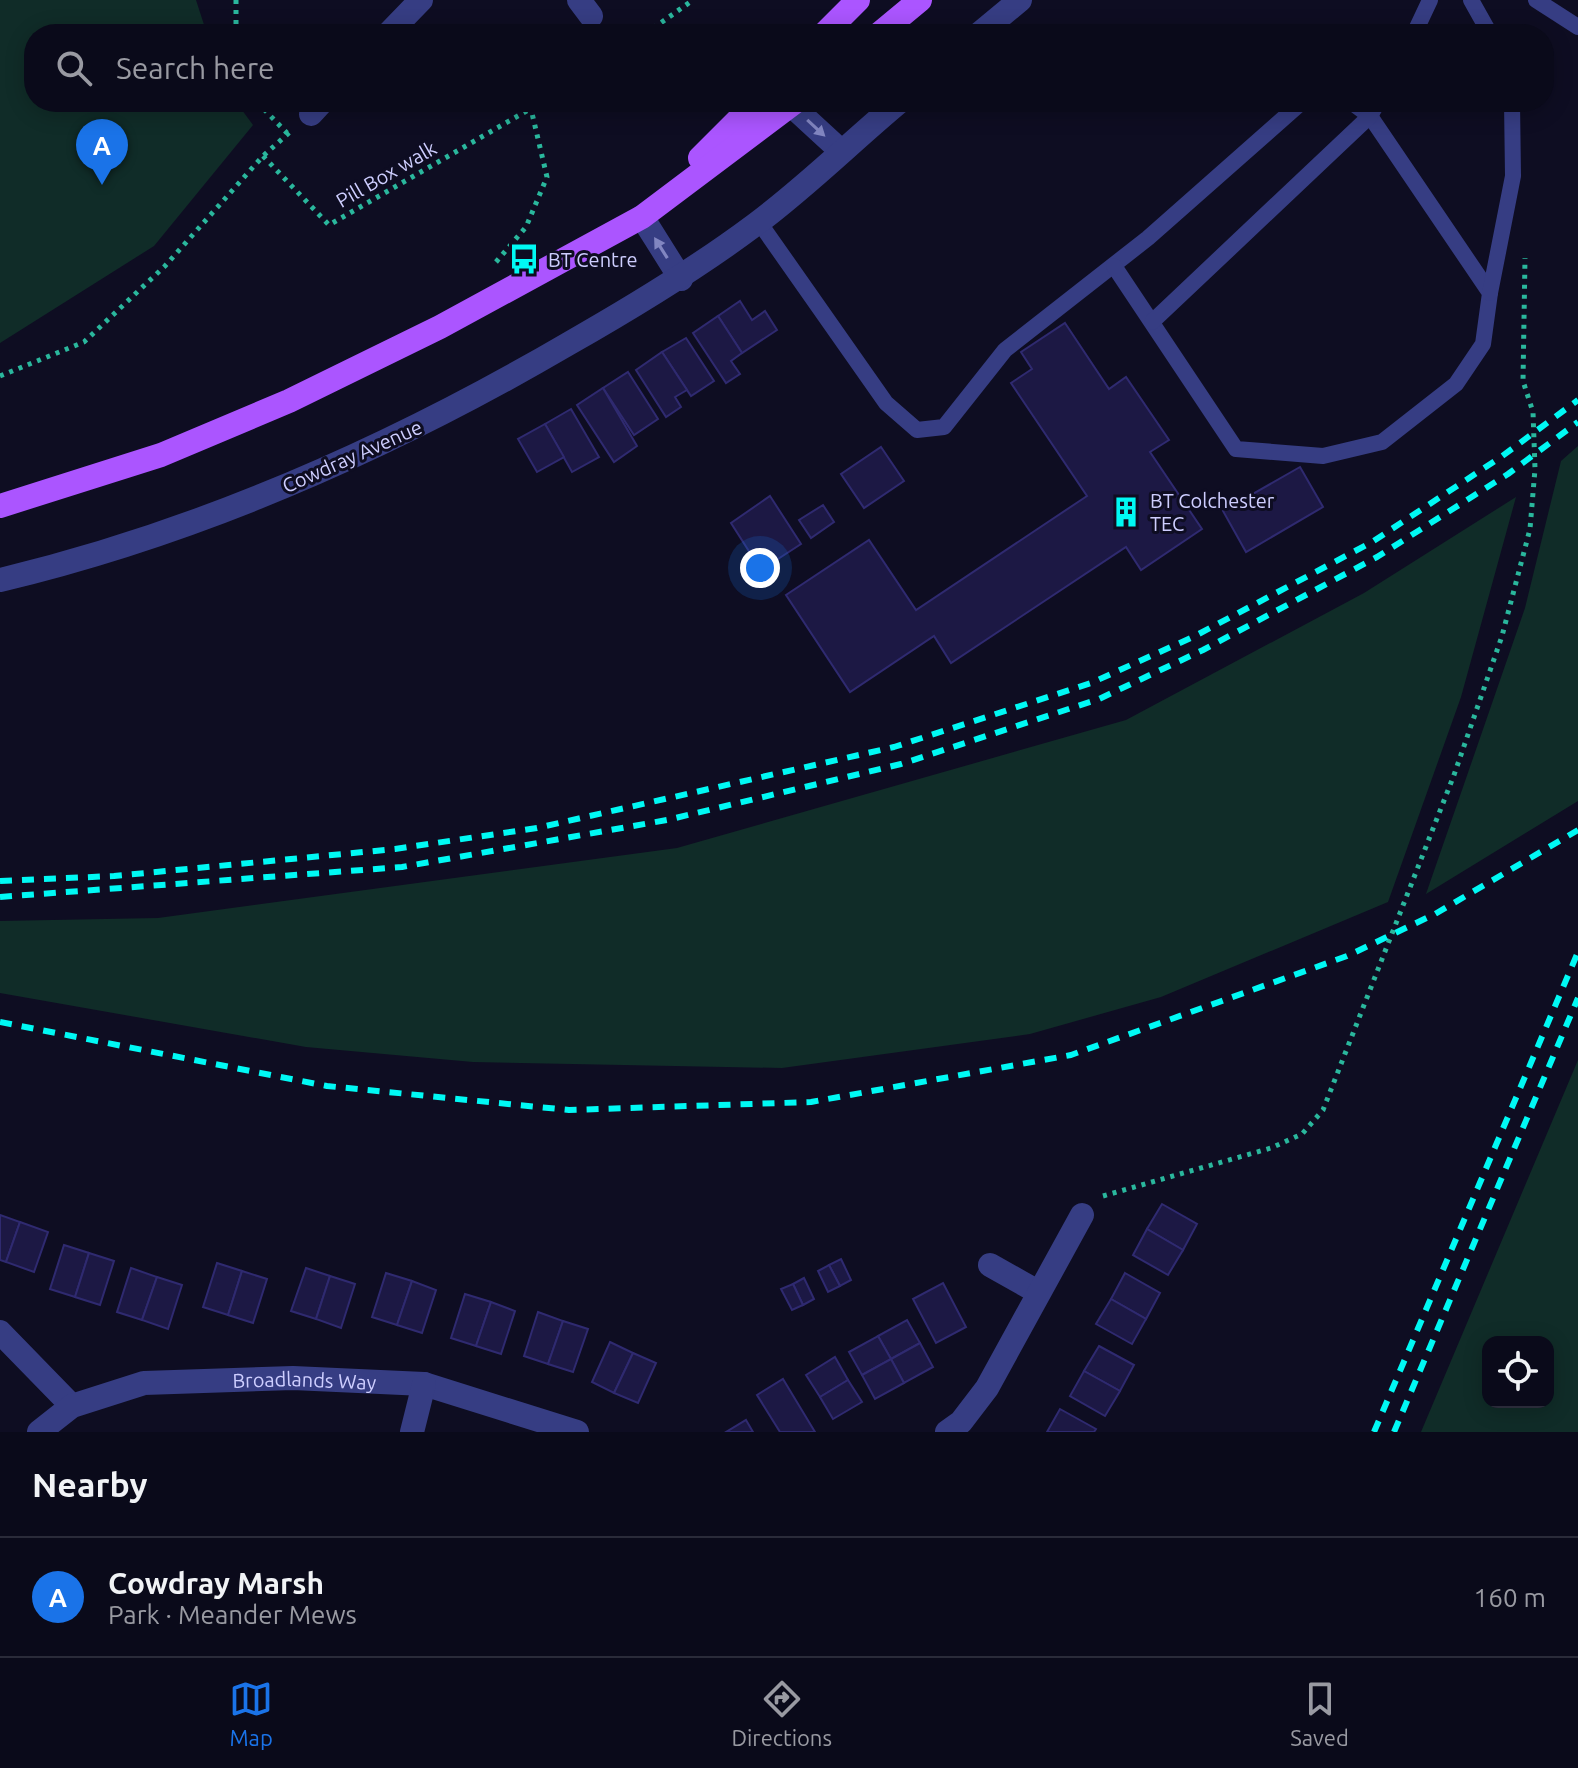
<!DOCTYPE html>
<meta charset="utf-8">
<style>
body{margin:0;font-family:Ubuntu,sans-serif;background:#181827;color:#f1f3f6}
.controls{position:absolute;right:24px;bottom:24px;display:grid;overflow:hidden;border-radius:16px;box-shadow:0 4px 20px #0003}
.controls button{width:72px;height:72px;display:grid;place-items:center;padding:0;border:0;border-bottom:2px solid #2a2b39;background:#0a0a1a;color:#f1f3f6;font:40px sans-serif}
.you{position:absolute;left:760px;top:568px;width:28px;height:28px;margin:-20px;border:6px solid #fff;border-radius:50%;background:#1a73e8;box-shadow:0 0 0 12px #1a73e833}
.badge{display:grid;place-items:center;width:52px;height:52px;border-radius:50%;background:#1a73e8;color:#fff;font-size:26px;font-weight:700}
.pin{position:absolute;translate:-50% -66px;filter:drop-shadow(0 2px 4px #0008)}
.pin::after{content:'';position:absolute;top:42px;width:28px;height:24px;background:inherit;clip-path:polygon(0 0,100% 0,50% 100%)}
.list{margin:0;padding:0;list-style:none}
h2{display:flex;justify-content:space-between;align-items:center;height:104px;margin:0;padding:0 32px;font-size:34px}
h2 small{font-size:26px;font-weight:400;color:#999aa2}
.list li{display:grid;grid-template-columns:52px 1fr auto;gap:24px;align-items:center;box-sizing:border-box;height:120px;padding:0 32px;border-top:2px solid #2a2b39}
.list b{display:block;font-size:30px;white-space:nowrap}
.list p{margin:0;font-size:26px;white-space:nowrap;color:#999aa2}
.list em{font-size:26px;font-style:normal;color:#999aa2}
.icon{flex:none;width:44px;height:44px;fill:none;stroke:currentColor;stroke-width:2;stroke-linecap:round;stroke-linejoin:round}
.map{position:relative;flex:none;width:1578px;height:1432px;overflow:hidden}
.search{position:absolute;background:#0a0a1a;box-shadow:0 4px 20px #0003;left:24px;right:24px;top:24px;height:88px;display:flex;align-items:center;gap:20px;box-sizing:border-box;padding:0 28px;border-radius:32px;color:#999aa2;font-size:30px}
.sheet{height:224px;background:#0a0a1a}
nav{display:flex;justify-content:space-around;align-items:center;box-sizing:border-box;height:112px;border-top:2px solid #2a2b39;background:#0a0a1a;font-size:22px;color:#999aa2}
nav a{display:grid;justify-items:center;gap:4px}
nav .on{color:#1a73e8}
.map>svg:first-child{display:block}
.green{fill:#102c28;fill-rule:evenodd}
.building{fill:#1c1844;stroke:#2f2a70;stroke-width:2}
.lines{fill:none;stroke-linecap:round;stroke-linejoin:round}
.path{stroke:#2ab79d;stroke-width:5;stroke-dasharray:4 6;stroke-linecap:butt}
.lane{stroke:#363d83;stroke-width:16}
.street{stroke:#363d83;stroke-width:24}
.primary{stroke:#ab55ff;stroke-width:24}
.rail{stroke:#00f9f4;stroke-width:6;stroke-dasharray:12 10;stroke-linecap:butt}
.oneway{fill:#8286c1}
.labels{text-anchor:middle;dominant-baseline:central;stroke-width:6;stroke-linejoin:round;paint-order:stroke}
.street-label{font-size:20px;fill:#ceceff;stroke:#0e0d22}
.poi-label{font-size:20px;fill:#ceceff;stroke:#0e0d22;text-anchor:start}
</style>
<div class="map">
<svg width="1578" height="1432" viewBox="0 0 1578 1432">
<rect width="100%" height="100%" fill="#0e0d22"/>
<g class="green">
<path d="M0,0H196L207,34H34V102H236L253,125L154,246L0,343Z"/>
<path d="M1578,446V801L1426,894L1525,608L1561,461Z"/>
<path d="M1516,497L1461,697L1388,902L1161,997L1030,1034L782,1068L473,1062L306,1047L0,993V921L158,918L677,848L1126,720L1364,593Z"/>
<path d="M1578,1060V1432H1421ZM1488,1342H1548V1402H1488Z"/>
</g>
<g class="building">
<path d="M740,301L752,320L765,311L777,330L742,353L718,316Z"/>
<path d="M718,316L742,353L731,361L740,374L726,383L693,333Z"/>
<path d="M1065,323L1109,389L1126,377L1169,440L1150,452L1202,529L1141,570L1126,547L951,663L934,636L850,692L786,595L869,540L916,610L1087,496L1011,383L1032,369L1021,352Z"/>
<path d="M686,338L714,381L691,396L662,352Z"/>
<path d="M662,352L687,390L675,397L681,407L666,417L636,370Z"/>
<path d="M628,372L658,419L634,435L603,388Z"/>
<path d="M603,388L637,446L614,462L577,405Z"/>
<path d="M571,409L599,457L572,472L545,424Z"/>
<path d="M545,424L564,457L537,472L518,439Z"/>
<path d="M881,447L904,481L864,508L841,474Z"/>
<path d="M1300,467L1323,507L1246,552L1223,511Z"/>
<path d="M770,496L801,544L761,570L731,523Z"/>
<path d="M823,505L834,522L811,538L799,520Z"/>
<path d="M1162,1204L1197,1224L1183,1250L1147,1229Z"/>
<path d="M0,1215L20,1222L6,1262L0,1260Z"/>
<path d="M20,1222L48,1232L34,1272L6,1262Z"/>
<path d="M1147,1229L1183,1250L1168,1275L1133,1255Z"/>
<path d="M64,1245L89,1253L75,1297L50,1289Z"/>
<path d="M89,1253L114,1261L100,1305L75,1297Z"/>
<path d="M841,1259L851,1280L840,1286L829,1265Z"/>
<path d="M217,1263L242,1271L228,1315L203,1307Z"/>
<path d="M829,1265L840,1286L828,1292L818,1271Z"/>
<path d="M131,1268L157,1277L142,1320L117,1312Z"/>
<path d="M306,1268L330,1276L316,1319L291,1311Z"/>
<path d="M242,1271L267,1279L253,1323L228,1315Z"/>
<path d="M386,1273L412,1281L397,1325L372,1317Z"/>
<path d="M1125,1273L1160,1293L1146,1319L1111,1299Z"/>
<path d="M330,1276L355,1284L341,1328L316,1319Z"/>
<path d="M157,1277L182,1285L168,1329L142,1320Z"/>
<path d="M804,1278L814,1299L803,1305L793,1284Z"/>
<path d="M412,1281L436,1290L422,1333L397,1325Z"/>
<path d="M943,1283L966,1327L936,1343L913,1299Z"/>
<path d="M793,1284L803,1305L792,1310L781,1289Z"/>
<path d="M465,1294L491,1302L476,1346L451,1338Z"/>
<path d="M1111,1299L1146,1319L1132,1344L1096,1324Z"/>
<path d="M491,1302L515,1311L501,1354L476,1346Z"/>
<path d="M538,1312L563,1321L548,1364L524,1356Z"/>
<path d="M907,1320L920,1343L891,1359L878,1336Z"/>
<path d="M563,1321L588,1329L573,1372L548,1364Z"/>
<path d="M878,1336L891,1359L862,1375L849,1352Z"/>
<path d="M610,1342L633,1353L614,1393L592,1382Z"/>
<path d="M920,1343L933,1367L904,1383L891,1359Z"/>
<path d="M1099,1346L1134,1365L1120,1391L1084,1371Z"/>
<path d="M633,1353L656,1363L638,1403L614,1393Z"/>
<path d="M835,1357L848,1380L820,1397L806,1375Z"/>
<path d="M891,1359L904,1383L875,1399L862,1375Z"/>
<path d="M1084,1371L1120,1391L1105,1416L1070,1396Z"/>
<path d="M783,1379L815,1432H780L757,1395Z"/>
<path d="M848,1380L862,1402L833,1419L820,1397Z"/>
<path d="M1060,1409L1096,1429L1094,1432H1047Z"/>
<path d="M746,1420L753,1432H726Z"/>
</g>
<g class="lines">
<g class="path">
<path d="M236,0V34"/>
<path d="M645,34L693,0"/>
<path d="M257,102L287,133"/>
<path d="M263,156L329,225L542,102"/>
<path d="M496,262L526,227L547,177L531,109"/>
<path d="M0,376L84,342L165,266L263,156L291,131"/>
<path d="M1103,1196L1271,1148L1302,1134L1323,1110L1454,775L1502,636L1530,529L1535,469L1533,412L1523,381L1525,258"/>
</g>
<g class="lane">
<path d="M1471,0L1490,34"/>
<path d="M1536,0L1578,27"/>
<path d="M1414,34L1430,0"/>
<path d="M759,222L886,403L917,430L944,427L1005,350L1148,238L1302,102"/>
<path d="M1114,266L1236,449L1323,456L1382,442L1456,384L1483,344L1490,293L1370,116L1351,102"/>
<path d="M1490,293L1513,176L1512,102"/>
<path d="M1152,322L1370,116L1378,102"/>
</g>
<g class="street">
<path d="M579,0L591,16"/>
<path d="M388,34L421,0"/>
<path d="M979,34L1020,0"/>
<path d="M791,105L841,151"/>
<path d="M311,114L322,102"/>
<path d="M642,217L681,279"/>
<path d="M0,580C201,532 390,448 568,344C633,307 696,269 756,224C806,187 851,142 899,102"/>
<path d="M990,1265L1038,1292"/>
<path d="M0,1332L72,1406"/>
<path id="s1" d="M39,1432L72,1406L144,1383L293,1378L424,1384L577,1432"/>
<path d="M412,1432L424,1384"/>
<path d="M947,1432L961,1422L987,1388L1082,1215"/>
</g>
<g class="primary">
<path d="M824,34L858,0"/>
<path d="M879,34L920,0"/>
<path d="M700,158L756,102"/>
<path d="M0,506L161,455L289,401L440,327L642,217L795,102"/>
</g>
<g class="rail">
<path d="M0,881L114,876L395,849L537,828L894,747L1091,683L1193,637L1372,542L1501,457L1578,400"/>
<path d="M0,897L402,867L667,820L901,764L1099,699L1203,650L1377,557L1508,474L1578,422"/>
<path d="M0,1022L327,1086L569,1110L811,1102L1071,1055L1347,956L1435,914L1578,830"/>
<path d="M1374,1432L1578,952"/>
<path d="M1394,1432L1578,998"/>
</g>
</g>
<defs><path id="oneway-solid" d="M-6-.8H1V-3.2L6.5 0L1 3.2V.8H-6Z" transform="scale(2)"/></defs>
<g class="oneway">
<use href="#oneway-solid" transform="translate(816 128) rotate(43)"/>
<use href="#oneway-solid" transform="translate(661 248) rotate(-122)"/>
</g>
<defs>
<g id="bus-bare" transform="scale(2.4)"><path d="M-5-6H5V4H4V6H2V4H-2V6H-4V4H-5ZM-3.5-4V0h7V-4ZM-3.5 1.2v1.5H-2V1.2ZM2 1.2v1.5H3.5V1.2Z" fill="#00f9f4" stroke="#0e0d22" stroke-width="2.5" paint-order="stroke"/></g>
<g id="building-bare" transform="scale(2.4)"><path d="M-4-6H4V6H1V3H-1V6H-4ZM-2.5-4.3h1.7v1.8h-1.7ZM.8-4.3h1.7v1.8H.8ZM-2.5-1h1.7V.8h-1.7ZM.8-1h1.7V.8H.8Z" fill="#00f9f4" stroke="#0e0d22" stroke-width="2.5" paint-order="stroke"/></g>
</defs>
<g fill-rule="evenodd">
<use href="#bus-bare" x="524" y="259"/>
<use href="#building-bare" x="1126" y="512"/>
</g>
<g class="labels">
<g class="street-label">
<text transform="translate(386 174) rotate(-30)">Pill Box walk</text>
<text transform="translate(352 456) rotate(-24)">Cowdray Avenue</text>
<text stroke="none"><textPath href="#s1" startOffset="278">Broadlands Way</textPath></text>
</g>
<g class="poi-label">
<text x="548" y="259">BT Centre</text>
<text x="1150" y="500">BT Colchester<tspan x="1150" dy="23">TEC</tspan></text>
</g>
</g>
</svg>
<div class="controls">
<button><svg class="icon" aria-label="locate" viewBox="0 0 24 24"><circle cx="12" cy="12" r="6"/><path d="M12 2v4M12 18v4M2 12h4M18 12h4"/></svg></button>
</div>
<div class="you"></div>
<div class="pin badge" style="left:102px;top:185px">A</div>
<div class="search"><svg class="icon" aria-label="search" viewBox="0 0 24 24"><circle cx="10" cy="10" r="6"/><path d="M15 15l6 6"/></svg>Search here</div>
</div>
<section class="sheet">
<h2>Nearby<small></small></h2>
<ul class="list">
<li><span class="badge">A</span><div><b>Cowdray Marsh</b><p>Park · Meander Mews</p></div><em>160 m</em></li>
</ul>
</section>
<nav>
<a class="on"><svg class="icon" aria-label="map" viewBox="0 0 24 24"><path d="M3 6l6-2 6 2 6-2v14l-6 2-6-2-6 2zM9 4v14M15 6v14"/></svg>Map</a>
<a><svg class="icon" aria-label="directions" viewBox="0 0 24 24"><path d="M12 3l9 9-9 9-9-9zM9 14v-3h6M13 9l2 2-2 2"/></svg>Directions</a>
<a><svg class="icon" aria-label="saved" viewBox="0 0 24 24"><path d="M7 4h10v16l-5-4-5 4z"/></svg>Saved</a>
</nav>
